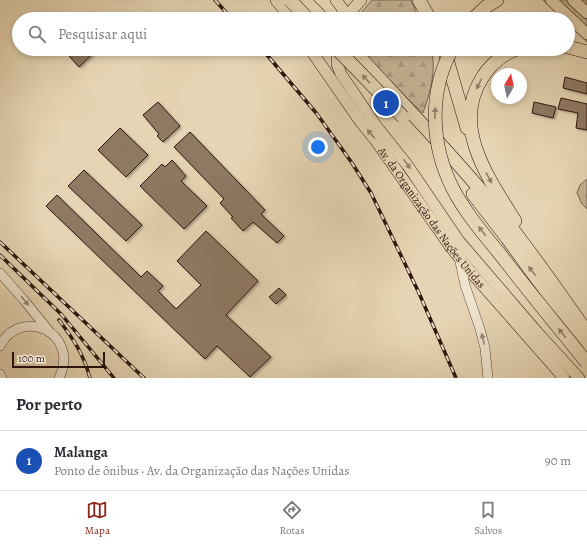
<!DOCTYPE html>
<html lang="pt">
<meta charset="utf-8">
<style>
body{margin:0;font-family:Alegreya,serif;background:#f7f7f7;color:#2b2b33}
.compass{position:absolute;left:491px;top:68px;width:36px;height:36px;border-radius:50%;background:#fff;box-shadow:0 2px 6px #0003;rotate:9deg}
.scale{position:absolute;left:12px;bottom:10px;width:93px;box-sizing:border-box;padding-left:4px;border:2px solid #2e160e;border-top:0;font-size:11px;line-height:14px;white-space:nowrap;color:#2e160e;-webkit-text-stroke:3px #efe4ce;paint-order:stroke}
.you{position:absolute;left:318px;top:147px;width:14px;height:14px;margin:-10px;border:3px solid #fff;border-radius:50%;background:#1a73e8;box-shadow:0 0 0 6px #1a73e833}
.badge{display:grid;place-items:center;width:26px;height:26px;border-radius:50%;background:#8f2418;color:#fff;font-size:13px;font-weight:700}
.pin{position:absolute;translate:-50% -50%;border:2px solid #fff;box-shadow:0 1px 4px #0006}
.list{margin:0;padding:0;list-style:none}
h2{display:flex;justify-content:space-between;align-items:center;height:52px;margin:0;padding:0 16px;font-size:17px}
h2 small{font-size:13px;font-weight:400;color:#7c7c81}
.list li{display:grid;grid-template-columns:26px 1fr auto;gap:12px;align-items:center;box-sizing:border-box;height:60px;padding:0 16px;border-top:1px solid #e1e1e2}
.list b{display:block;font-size:15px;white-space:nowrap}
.list p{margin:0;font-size:13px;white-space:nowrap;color:#7c7c81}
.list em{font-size:13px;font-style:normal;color:#7c7c81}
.icon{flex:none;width:22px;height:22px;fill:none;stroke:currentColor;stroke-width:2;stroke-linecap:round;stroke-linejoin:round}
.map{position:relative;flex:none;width:587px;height:378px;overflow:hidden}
.search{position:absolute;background:#fff;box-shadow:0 2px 6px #0003;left:12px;right:12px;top:12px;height:44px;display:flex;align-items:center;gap:10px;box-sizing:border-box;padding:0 14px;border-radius:22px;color:#7c7c81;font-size:15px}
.sheet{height:112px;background:#fff}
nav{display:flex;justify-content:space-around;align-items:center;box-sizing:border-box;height:56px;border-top:1px solid #e1e1e2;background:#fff;font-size:11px;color:#7c7c81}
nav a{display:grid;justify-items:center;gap:2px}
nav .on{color:#8f2418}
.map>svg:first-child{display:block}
.forest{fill:url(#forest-firs);stroke:#7a6653}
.wetland{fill:url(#wetland-marsh);stroke:#7a6653}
.building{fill:#8e7964;stroke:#2e160e;filter:url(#shadow)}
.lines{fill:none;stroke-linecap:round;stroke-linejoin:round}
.minor-casing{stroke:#5c4638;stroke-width:10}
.major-casing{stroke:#2e160e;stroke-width:12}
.highway-casing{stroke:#2e160e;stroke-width:14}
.minor{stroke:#efe4ce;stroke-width:9}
.major{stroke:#e6d5b4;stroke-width:11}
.highway{stroke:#e6d5b4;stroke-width:13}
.rail-casing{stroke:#2e160e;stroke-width:3.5}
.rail{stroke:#efe4ce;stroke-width:2;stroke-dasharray:6;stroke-linecap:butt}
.highway-bridge-casing{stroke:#2e160e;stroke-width:14;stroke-linecap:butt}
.highway-bridge{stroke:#e6d5b4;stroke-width:13}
.oneway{fill:#937f69}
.oneway2{fill:#988778}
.labels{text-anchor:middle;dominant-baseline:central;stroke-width:3;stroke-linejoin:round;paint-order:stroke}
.street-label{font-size:11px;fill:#2e160e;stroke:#efe4ce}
</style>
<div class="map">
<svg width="587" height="378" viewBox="0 0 587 378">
<defs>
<pattern id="forest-firs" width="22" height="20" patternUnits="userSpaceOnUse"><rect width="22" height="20" fill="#c7b598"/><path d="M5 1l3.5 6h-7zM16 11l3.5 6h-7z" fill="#ab9b82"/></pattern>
<pattern id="wetland-marsh" width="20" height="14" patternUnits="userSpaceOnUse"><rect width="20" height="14" fill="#c7b598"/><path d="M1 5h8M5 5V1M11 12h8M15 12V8" fill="none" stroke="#ab9b82"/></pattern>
<filter id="shadow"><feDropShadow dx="2" dy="1.5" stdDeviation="1" flood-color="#0004"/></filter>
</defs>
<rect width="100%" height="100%" fill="#e6d5b4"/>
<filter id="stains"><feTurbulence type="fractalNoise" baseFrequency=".005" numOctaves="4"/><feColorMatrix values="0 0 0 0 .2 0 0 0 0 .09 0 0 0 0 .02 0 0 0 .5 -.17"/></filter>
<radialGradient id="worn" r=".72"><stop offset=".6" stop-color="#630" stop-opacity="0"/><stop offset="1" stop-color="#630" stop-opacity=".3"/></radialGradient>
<g class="forest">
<path d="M372,0H411L419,19H358L360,14Z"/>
<path d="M359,49H431C437,70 430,92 423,113L390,83Z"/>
<path d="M587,179V209L582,204L577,193L580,185Z"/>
</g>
<path class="wetland" d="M543,0H587V42L568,24V19H563Z"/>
<g class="building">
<path d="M77,49H98L79,67L69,56Z"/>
<path d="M565,77L587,83V94L563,88Z"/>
<path d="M561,98L587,104V130L576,128L578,113L558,109Z"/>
<path d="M158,102L180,126L163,142L157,136L159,134L143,115Z"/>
<path d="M534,102L556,107L553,118L532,113Z"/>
<path d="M120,128L148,155L126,177L98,150Z"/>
<path d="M190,132L265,210L261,214L284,236L277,243L253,222L243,231L231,218L233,217L220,203L224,199L174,147Z"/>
<path d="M172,160L186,176L181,181L207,206L184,229L140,186L162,164L165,167Z"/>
<path d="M84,170L142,225L126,241L68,186Z"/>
<path d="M57,195L141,277L147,271L163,286L158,291L176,309L201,285L177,261L206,231L258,281L226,315L271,357L250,377L217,346L205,359L46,206Z"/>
<path d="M279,288L286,295L276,304L269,297Z"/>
</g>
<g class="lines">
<g class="minor-casing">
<g id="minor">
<path d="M459,257L465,285L480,329L485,348L488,378"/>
<path d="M0,273L23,299L49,331"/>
<path d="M0,346C20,306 81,332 59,378"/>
<path d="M0,374L2,378"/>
</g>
</g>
<g class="major-casing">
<g id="major">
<path d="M336,0L342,8L345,19"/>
<path d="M551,0L587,34"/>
<path d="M573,0L587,13"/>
<path d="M345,18L361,0"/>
<path id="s1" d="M310,49L360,121L376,141L450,246L470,271L564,378"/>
<path d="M337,49V64L341,74L377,127L408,166L459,241L537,332L579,378"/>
</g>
</g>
<g class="highway-casing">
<g id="highway">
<path d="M277,0L291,16"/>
<path d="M304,0L323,19"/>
<path d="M419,0L430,19"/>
<path d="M473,19L487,6L497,0"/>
<path d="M568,47L587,52"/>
<path d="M352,49C400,101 450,152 495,207C528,247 557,290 587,332"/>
<path d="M444,49L467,128"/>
<path d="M473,194L507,238L587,347"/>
<path d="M515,221C489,179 451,127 482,78C490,65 503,54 517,49"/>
</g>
</g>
<use href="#minor" class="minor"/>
<use href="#major" class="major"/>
<use href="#highway" class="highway"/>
<g class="rail-casing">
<g id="rail">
<path d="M215,0L232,19"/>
<path d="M262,49L317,114L352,163L371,193L419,293L456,378"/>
<path d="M0,242L144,378"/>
<path d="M0,255L61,314L114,378"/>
<path d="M59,320C74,340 83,353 90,378"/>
</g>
</g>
<use href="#rail" class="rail"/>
<g class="highway-bridge-casing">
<g id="highway-bridge">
<path d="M290,0L308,19"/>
<path d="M337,49L403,117"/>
<path d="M452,49C428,93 431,146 453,189C467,216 489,240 507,263C533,297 561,330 587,363"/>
</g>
</g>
<use href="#highway-bridge" class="highway-bridge"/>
</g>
<defs><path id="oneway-solid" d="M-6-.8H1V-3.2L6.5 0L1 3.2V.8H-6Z"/></defs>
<g class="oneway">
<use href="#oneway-solid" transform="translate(366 79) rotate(-134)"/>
<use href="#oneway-solid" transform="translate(479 84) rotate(116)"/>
<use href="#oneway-solid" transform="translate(435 113) rotate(-88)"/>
<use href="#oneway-solid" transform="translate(371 134) rotate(-130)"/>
<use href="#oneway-solid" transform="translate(407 164) rotate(54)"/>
<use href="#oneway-solid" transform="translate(489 178) rotate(61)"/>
<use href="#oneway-solid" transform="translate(482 231) rotate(-128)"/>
<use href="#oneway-solid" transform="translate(532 271) rotate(-127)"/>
<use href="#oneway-solid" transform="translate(562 333) rotate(-129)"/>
</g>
<g class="oneway2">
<use href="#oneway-solid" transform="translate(25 301) rotate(51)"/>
<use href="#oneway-solid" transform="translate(483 339) rotate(-104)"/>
</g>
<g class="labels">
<g class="street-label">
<text stroke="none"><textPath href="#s1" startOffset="208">Av. da Organização das Nações Unidas</textPath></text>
</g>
</g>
<rect width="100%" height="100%" filter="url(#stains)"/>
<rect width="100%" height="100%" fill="url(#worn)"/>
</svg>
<svg class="compass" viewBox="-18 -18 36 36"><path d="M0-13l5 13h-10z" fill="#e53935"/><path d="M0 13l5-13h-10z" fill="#7c7c81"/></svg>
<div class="scale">100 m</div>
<div class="you"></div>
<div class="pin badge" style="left:386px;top:103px;background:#1a4fb4">1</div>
<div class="search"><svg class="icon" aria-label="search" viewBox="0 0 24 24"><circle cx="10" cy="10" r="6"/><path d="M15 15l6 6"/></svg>Pesquisar aqui</div>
</div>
<section class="sheet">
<h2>Por perto<small></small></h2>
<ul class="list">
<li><span class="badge" style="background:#1a4fb4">1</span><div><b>Malanga</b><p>Ponto de ônibus · Av. da Organização das Nações Unidas</p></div><em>90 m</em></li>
</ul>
</section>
<nav>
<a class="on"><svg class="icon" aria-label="map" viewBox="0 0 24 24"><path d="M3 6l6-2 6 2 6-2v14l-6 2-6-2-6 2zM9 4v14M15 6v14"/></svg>Mapa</a>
<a><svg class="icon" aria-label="directions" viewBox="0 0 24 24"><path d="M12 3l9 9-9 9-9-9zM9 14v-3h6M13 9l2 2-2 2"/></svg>Rotas</a>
<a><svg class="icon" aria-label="saved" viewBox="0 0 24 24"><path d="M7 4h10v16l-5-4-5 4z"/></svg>Salvos</a>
</nav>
